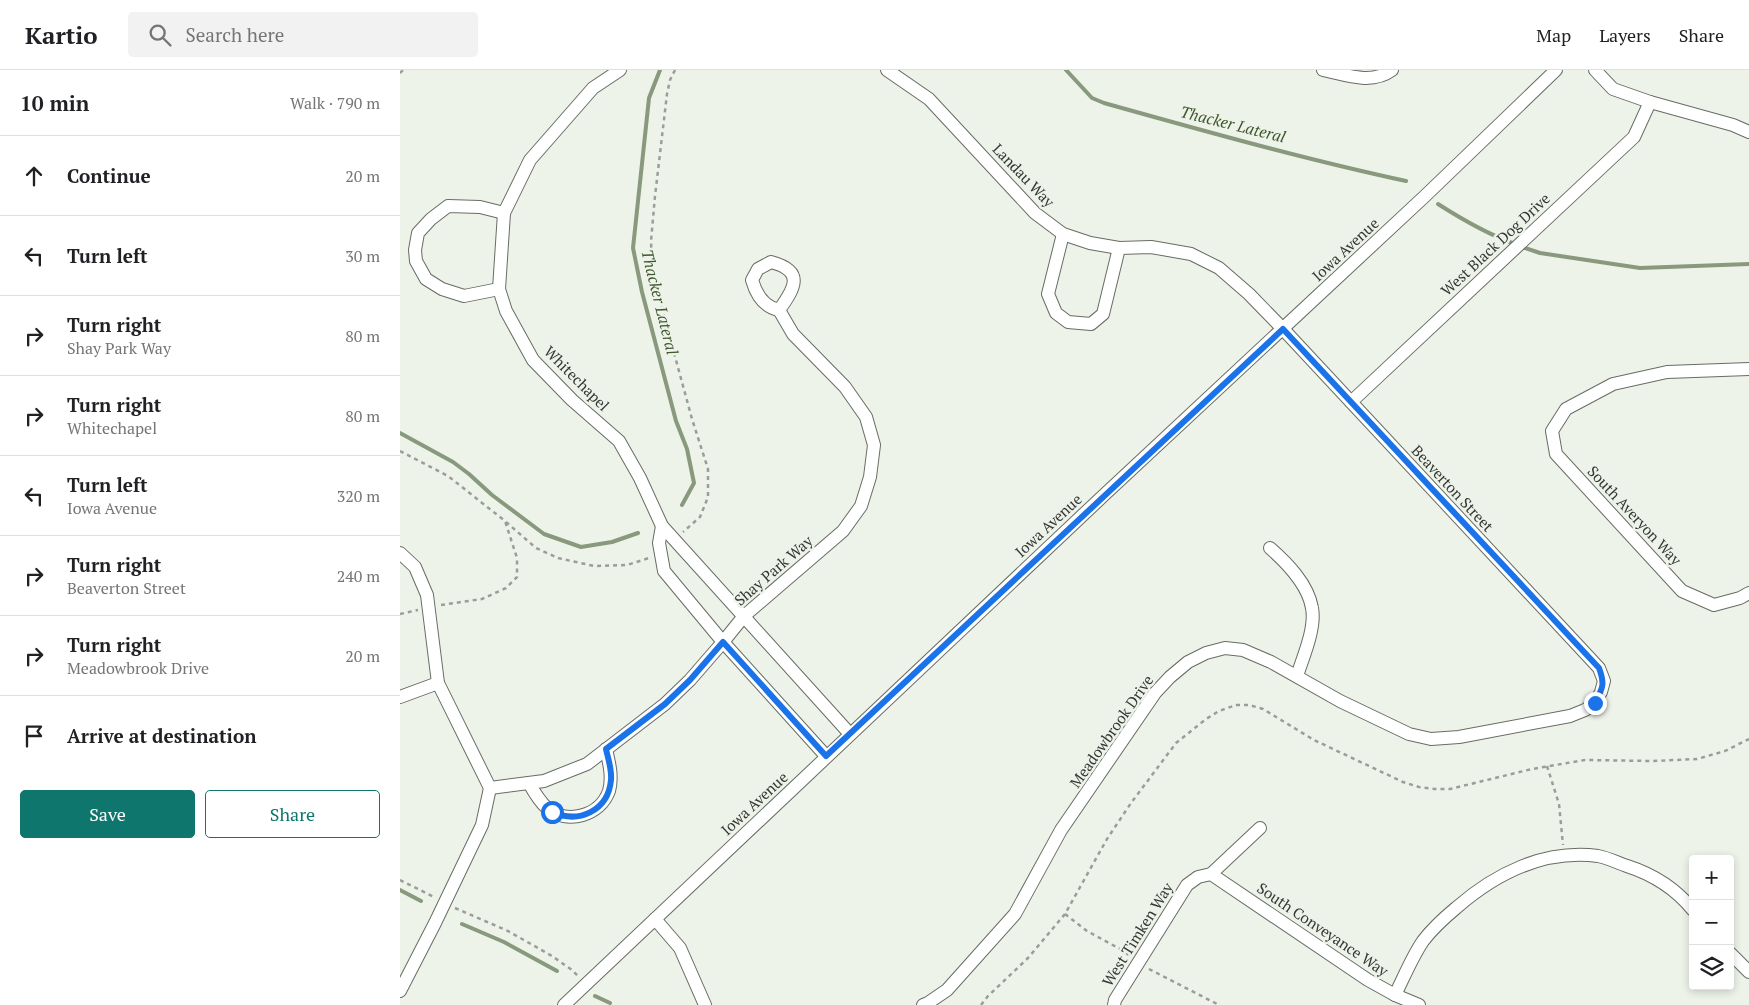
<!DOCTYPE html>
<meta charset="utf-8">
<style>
body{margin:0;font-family:"PT Serif",serif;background:#f2f2f2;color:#202124}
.controls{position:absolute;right:15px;bottom:15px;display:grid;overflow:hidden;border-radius:5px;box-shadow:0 2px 8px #0003}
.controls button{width:45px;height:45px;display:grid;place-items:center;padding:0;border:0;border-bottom:1px solid #e0e0e0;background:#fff;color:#202124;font:25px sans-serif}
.stop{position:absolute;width:15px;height:15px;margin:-11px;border:4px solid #1a73e8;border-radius:50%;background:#fff}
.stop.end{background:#1a73e8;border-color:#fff;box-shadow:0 1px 5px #0008}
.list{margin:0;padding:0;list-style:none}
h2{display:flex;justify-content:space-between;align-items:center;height:65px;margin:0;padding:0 20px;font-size:21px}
h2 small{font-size:16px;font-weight:400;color:#757577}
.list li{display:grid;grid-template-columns:32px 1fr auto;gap:15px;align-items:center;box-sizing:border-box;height:80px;padding:0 20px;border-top:1px solid #e0e0e0}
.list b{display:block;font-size:19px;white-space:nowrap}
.list p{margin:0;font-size:16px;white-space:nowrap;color:#757577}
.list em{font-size:16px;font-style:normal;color:#757577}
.actions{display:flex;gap:10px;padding:15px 20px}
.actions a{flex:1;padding:11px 0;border:1px solid #0f766e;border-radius:5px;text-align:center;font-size:18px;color:#0f766e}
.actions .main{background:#0f766e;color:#fff}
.icon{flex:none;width:28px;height:28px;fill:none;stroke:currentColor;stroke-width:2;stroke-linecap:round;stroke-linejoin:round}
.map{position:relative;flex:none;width:1349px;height:935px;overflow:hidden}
header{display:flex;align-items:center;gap:30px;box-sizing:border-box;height:70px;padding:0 25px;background:#fff;border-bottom:1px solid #e0e0e0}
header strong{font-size:24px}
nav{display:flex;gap:28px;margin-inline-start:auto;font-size:18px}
.search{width:350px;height:45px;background:#f2f2f2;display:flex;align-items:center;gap:12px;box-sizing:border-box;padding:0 18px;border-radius:5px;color:#757577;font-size:19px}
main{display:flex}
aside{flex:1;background:#fff}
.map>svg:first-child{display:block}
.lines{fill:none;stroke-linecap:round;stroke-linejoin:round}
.stream{stroke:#88997e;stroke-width:4}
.minor-casing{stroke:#676c64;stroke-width:14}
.path{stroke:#9a9e98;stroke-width:2.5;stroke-dasharray:4 4;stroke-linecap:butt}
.minor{stroke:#fff;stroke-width:12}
.route{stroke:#1a73e8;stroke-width:6}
.labels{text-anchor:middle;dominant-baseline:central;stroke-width:5;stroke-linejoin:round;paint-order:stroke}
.street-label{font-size:15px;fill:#353734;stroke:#eef3ea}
.water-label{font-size:16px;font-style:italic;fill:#3e572c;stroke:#eef3ea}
</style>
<header>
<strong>Kartio</strong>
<div class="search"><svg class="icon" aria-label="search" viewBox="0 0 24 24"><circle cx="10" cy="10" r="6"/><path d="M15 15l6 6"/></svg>Search here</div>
<nav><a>Map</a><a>Layers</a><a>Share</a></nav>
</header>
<main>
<aside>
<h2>10 min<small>Walk · 790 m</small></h2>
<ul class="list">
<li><svg class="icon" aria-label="ahead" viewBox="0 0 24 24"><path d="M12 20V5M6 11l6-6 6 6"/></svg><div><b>Continue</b></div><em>20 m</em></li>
<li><svg class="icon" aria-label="left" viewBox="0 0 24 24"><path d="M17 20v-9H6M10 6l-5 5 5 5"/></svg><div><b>Turn left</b></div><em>30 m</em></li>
<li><svg class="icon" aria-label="right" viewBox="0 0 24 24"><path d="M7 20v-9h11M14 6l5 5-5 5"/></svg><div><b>Turn right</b><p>Shay Park Way</p></div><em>80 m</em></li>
<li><svg class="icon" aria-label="right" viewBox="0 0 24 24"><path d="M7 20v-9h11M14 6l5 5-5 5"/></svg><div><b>Turn right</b><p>Whitechapel</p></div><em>80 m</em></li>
<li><svg class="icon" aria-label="left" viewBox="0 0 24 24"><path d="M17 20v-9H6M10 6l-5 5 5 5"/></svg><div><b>Turn left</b><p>Iowa Avenue</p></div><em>320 m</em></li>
<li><svg class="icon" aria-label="right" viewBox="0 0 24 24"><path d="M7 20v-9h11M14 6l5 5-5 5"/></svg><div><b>Turn right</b><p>Beaverton Street</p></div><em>240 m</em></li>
<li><svg class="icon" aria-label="right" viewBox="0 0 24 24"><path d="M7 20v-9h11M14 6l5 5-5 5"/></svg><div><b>Turn right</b><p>Meadowbrook Drive</p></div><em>20 m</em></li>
<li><svg class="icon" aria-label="arrive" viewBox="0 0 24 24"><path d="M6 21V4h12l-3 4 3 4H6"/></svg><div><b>Arrive at destination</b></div></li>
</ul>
<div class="actions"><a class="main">Save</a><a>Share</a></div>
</aside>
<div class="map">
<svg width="1349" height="935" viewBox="0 0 1349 935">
<rect width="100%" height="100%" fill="#eef3ea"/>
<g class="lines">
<g class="stream">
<path d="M260,0L249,28L233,178L242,222L276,351L287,379L294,413L282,435"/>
<path d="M666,0L692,28L704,33C804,61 904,89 1006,111"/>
<path d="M1038,134C1063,150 1087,164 1115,174"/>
<path d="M1122,177L1140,183L1240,198L1349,194"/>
<path d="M0,363L53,392L69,404L92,425L144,464L181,477L212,472L238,463"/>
<path d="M0,820L21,831"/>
<path d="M62,854L104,872L157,901"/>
<path d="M195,926L210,933"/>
</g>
<g class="minor-casing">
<g id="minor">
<path d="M220,0L193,18L130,90L104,143L99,219L106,241L133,290L172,330L219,371L240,408L262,456L450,664"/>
<path d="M487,0L529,29L635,143L663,164L690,173L719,178L751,177L791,184L819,198L849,224L883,259L1199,598L1204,611L1201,622L1195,633L1185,640L1170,646L1059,667L1031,669L1009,664L940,631L871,592L843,580L825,578L806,583L788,592L770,607L755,623L661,760L615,844L547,920L528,933L523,935"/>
<path d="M923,0C946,5 972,15 992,0"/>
<path d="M1195,0L1213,19L1250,32L1333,55L1349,62"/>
<path d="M663,164L648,224L656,243L668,252L691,254L703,244L719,178"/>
<path d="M371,192C405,201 395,218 379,240C364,237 356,224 352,210L358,199Z"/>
<path d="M99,219L64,226L42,219L26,209L16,191L15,180L18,163L31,149L48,136L80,137L104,143"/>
<path d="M1349,299L1267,302L1213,314L1166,339L1152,361L1156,384L1282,521L1314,535L1340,528L1349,523"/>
<path d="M951,332L1234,67L1250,32"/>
<path d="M262,456L259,473L264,501L323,572L426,686"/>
<path d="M870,478C887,493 908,514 912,538C916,558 903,587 897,606"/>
<path d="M0,483L15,497L27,525L38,613L90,718"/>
<path d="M0,627L38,613"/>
<path d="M129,713C134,722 139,731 147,738C167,755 200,746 209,721C213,707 209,692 206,679"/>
<path d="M90,718L144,711L187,694L265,634L290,610L323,572L344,546L443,461L461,436L470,407L474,375L466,347L445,317L393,264L379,240"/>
<path d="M811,804L968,910L995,925L1019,935"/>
<path d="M255,849L280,878L305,935"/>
<path d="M1330,883L1349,902"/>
<path d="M0,921L35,853L82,755L90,718"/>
<path d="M995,925C1004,907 1012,887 1023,871C1032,859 1044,848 1056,838C1095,804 1144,779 1198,786C1208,788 1218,793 1227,796C1252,804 1276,819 1293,840"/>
<path d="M164,935L704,425L1025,126L1156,0"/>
<path d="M714,935L715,930L787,815L798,807L811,804L860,758"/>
</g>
</g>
<g class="path">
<path d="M275,0L270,10L267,24L255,126L251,171L252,197L261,235L292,349L308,399V427L300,447L283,462"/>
<path d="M0,3L3,0"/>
<path d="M0,381L48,406L105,451L136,478L158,488L194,496L227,495L249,488"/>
<path d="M41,535L82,529L106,518L117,507V488L105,451"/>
<path d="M0,544L18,540"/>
<path d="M1147,696L1159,734L1163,775"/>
<path d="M0,810L34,827"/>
<path d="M55,838L108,861L152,886L172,900L178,906"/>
<path d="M665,844L687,861L720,879L729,885"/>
<path d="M749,899L819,935"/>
<path d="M581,935L588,926L628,888L665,844L707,769L731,733L776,673L806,649L819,641L836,635H849L863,639L914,670L1003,712L1019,717L1035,719H1050L1132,699L1185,690L1253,691L1297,689L1325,681L1349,669"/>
</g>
<use href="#minor" class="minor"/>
</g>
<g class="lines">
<path class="route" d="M152,742C179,754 208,741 211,710C212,699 208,689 206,679L265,634L290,610L323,572L426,686L883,259L1199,598C1205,614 1203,618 1195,633"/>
</g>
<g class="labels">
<g class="street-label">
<text transform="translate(624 105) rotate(46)">Landau Way</text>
<text transform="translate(1095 174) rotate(-43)">West Black Dog Drive</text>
<text transform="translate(945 179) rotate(-43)">Iowa Avenue</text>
<text transform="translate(177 308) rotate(45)">Whitechapel</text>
<text transform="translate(1053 418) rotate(47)">Beaverton Street</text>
<text transform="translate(1235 445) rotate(47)">South Averyon Way</text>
<text transform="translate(648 455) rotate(-43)">Iowa Avenue</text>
<text transform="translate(373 500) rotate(-41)">Shay Park Way</text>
<text transform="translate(711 661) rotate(-55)">Meadowbrook Drive</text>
<text transform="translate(354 733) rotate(-43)">Iowa Avenue</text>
<text transform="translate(923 859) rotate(34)">South Conveyance Way</text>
<text transform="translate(737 864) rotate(-58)">West Timken Way</text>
</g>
<g class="water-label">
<text transform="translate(833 54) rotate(14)">Thacker Lateral</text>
<text transform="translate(260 232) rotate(76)">Thacker Lateral</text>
</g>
</g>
</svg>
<div class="controls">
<button>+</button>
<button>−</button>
<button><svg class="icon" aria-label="layers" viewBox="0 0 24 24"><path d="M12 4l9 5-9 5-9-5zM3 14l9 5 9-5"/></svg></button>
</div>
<div class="stop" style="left:152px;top:742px"></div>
<div class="stop end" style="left:1195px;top:633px"></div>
</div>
</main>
